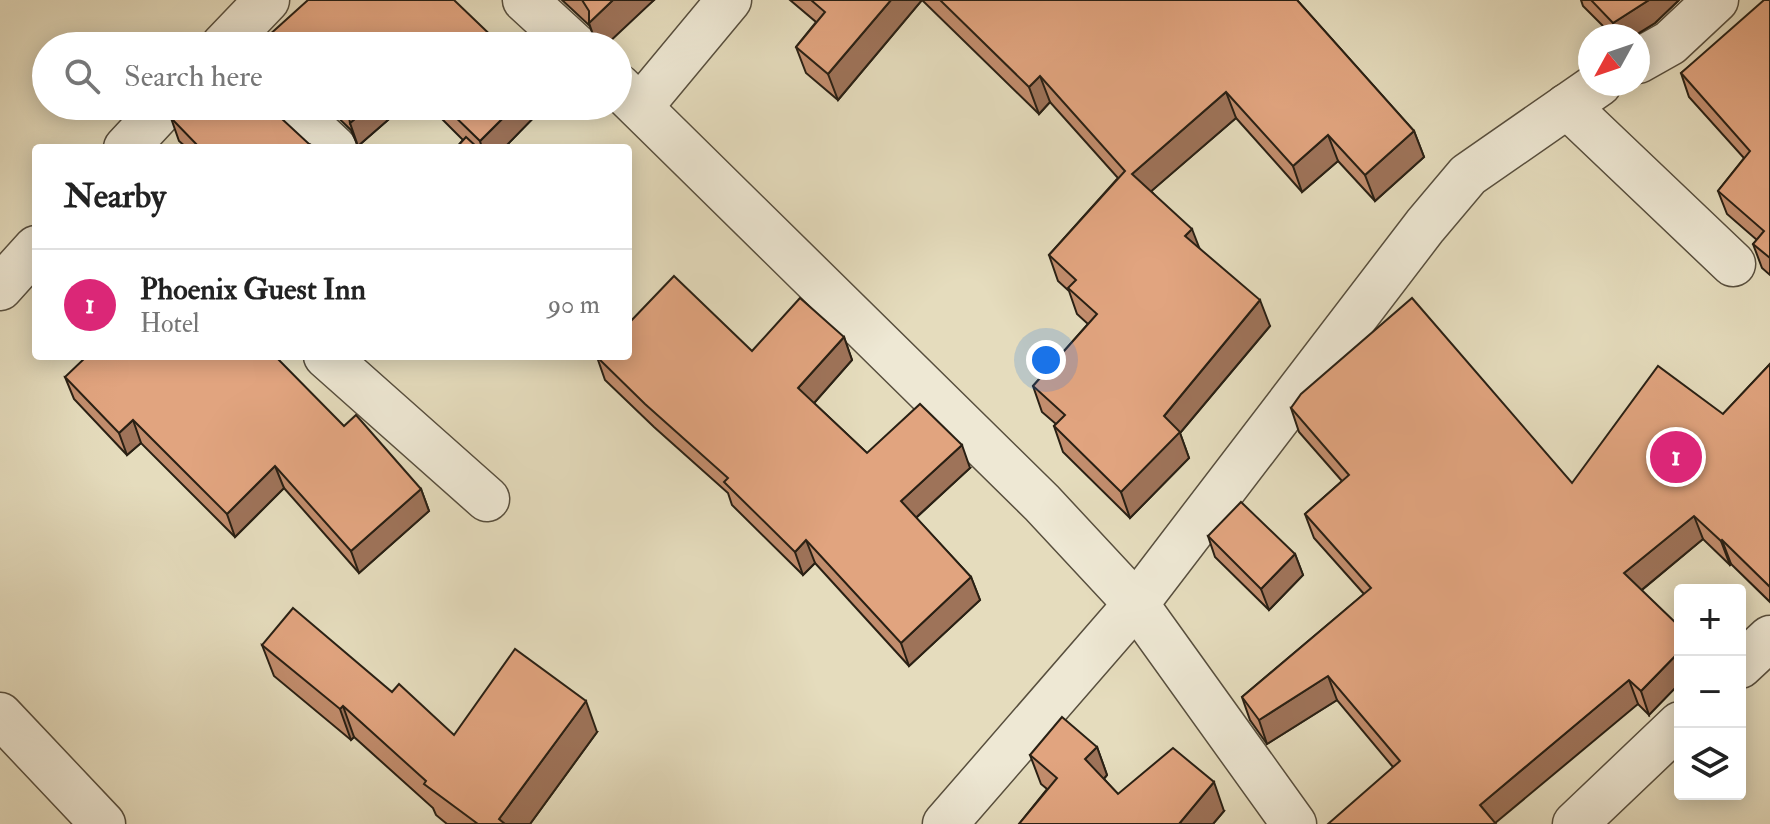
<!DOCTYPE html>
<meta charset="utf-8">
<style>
body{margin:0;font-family:"IM FELL Double Pica",serif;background:#f6f6f6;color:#222}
.controls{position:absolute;right:24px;bottom:24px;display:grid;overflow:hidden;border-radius:8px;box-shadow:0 4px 20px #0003}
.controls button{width:72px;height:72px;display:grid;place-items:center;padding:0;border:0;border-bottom:2px solid #e0e0e0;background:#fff;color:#222;font:40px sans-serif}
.compass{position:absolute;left:1578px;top:24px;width:72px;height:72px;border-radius:50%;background:#fff;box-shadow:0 4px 20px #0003;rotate:230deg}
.you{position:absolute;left:1046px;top:360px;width:28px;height:28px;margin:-20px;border:6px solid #fff;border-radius:50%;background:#1a73e8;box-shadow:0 0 0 12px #1a73e833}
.badge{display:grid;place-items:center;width:52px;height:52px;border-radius:50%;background:#db2777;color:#fff;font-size:26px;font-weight:700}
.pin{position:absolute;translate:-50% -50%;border:4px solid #fff;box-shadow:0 2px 8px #0006}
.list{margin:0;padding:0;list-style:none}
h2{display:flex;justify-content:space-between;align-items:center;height:104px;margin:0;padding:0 32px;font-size:34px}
h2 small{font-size:26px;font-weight:400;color:#767676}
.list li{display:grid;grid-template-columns:52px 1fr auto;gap:24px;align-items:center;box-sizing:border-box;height:112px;padding:0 32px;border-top:2px solid #e0e0e0}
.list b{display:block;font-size:30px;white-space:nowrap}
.list p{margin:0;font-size:26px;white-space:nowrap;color:#767676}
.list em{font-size:26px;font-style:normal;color:#767676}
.icon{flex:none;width:44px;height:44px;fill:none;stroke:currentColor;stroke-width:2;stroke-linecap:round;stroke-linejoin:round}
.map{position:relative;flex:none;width:1770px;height:824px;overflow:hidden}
.search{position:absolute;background:#fff;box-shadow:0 4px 20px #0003;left:32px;top:32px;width:600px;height:88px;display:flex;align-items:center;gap:20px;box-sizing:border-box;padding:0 28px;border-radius:44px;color:#767676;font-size:30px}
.panel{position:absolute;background:#fff;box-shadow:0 4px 20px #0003;left:32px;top:144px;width:600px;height:216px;border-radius:8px}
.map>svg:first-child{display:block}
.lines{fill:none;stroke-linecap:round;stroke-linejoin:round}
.street-casing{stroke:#584f3e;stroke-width:47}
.street{stroke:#eee8d4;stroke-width:44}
.wall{fill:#c28d6d;stroke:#292014;stroke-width:2}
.shaded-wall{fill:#9e7359;stroke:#292014;stroke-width:2}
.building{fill:#e1a47f;stroke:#292014;stroke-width:2}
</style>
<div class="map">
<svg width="1770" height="824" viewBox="0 0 1770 824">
<rect width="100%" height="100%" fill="#e5dcbd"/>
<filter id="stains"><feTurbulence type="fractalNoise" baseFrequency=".0025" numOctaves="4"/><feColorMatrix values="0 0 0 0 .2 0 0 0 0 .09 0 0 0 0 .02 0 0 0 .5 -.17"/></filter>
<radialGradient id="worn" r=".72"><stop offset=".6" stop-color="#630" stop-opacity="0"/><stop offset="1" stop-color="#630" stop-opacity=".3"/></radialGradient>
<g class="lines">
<g class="street-casing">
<g id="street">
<path d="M525,0L575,46"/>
<path d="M223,46L267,0"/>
<path d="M1638,61L1670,43L1716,0"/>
<path d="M618,86L1042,503L1136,604L1294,824"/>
<path d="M289,106L334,148"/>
<path d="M1567,106L1733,264"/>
<path d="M640,107L729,0"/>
<path d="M126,148L165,106"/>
<path d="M0,288L36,248"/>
<path d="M326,356L487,499"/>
<path d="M1740,666L1770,638"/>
<path d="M0,715L103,824"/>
<path d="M945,824L1136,604L1425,226L1468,175L1599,84"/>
<path d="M1575,824L1680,724"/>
</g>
</g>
<use href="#street" class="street"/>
</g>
<g class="wall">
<path d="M562,0H654L597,46L590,26Z"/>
<path d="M790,0H922L838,100L806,73L796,47L816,22Z"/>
<path d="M922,0H1297L1414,131L1424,157L1375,201L1338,161L1302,192L1236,118L1151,191L1199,248L1270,326L1180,433L1189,458L1130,518L1063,452L1054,426L1056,424L1042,412L1033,386L1088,324L1077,314L1069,291L1058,281L1049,255L1118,178L1050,102L1039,114Z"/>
<path d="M1581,0H1679L1655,23L1634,36H1613L1583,6Z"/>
<path d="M1770,0V275L1762,268L1753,244L1757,240L1727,214L1718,191L1744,158L1689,97L1681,73Z"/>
<path d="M326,106H404L358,146L351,130Z"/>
<path d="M429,106H545L504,148H456L463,140Z"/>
<path d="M171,118L309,144L317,148H187L179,141Z"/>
<path d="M844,337L852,360L814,403L867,453L970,468L916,518L971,577L980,600L909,666L815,563L803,575L732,505L728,493L654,427L605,380L597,357L752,351Z"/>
<path d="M1770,364V602L1731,564L1730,565L1703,539L1642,590L1649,715L1638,704L1393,767L1337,700L1267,744L1250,720L1242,697L1364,594L1314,538L1305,514L1342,481L1299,432L1291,408L1572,483L1723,414Z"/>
<path d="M65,377L344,426L421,489L429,511L359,573L284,488L235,537L141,443L127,455L74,399Z"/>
<path d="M1208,536L1295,554L1303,575L1269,610L1215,557Z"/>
<path d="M262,645L392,692L454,735L597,732L530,824H447L436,815L433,808L354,737L351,740L274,676Z"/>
<path d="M1097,747L1107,775L1104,779L1118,794L1224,811L1213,824H1019L1047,789L1041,784L1030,755Z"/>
</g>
<g class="shaded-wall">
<path d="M613,0H654L605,46H597L589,23Z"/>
<path d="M891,0H922L838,100L828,74Z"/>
<path d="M1649,0H1679L1655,23L1634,36H1618L1613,23Z"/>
<path d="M1040,76L1050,102L1039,114L1029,87Z"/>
<path d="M1226,92L1236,118L1141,200L1132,174Z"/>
<path d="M370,106H404L358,146L350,123Z"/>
<path d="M515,106H545L504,148H482L480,141Z"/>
<path d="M1414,131L1424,157L1375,201L1365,175Z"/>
<path d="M1328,135L1338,161L1302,192L1293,166Z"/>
<path d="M1192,229L1202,255L1185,236Z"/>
<path d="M1260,300L1270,326L1180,433L1189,458L1130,518L1121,492L1164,416Z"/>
<path d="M844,337L852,360L807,411L798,388Z"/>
<path d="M133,420L141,443L127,455L119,433Z"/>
<path d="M962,445L970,468L909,524L901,501Z"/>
<path d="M275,466L284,488L235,537L227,514Z"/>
<path d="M421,489L429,511L359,573L351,551Z"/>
<path d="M1694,516L1703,539L1633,597L1624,573Z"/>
<path d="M806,540L815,563L803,575L795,552Z"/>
<path d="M1722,540L1731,564L1730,565L1721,541Z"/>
<path d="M1295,554L1303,575L1269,610L1261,589Z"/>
<path d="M971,577L980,600L909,666L901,643Z"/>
<path d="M1680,651V683L1649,715L1641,691Z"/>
<path d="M1328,676L1337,700L1267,744L1259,720Z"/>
<path d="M1629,680L1638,704L1494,824L1480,805Z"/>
<path d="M586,701L597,732L530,824H501L499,819Z"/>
<path d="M343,706L354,737L351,740L340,709Z"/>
<path d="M1097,747L1107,775L1096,788L1085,759Z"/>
<path d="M1214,782L1224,811L1213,824H1179Z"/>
</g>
<g class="building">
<path d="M308,0H454L502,46H257Z"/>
<path d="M582,0H613L589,23V11Z"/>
<path d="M811,0H891L828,74L796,47L825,12Z"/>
<path d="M940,0H1297L1414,131L1365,175L1328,135L1293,166L1226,92L1132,174L1192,229L1185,236L1260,300L1164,416L1180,432L1121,492L1054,426L1065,415L1033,386L1097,314L1068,288L1076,280L1049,255L1125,171L1040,76L1029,87Z"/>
<path d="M1591,0H1649L1613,23Z"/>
<path d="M1764,0H1770V258L1753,244L1764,231L1718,191L1750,151L1681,73Z"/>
<path d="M184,106H268L309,144L317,148H200L171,118Z"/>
<path d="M342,106H370L350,123L349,117Z"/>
<path d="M444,106H515L480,141Z"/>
<path d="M466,137L478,148H456Z"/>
<path d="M674,276L752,351L800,298L844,337L798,388L867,453L920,404L962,445L901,501L971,577L901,643L806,540L795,552L724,482L728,478L645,404L597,357L598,356H628V324Z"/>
<path d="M1412,298L1572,483L1658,366L1723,414L1770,364V587L1722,540L1721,541L1694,516L1624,573L1680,627V651L1641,691L1629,680L1480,805L1496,824H1328L1400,761L1328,676L1259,720L1242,697L1371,588L1305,514L1349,475L1291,408L1301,394Z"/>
<path d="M87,356H275L344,426L356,415L421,489L351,551L275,466L227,514L133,420L119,433L65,377Z"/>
<path d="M1241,502L1295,554L1261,589L1208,536Z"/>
<path d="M293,608L392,692L399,684L454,735L515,649L586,701L499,819L505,824H478L424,784L426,781L343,706L340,709L262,645Z"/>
<path d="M1062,717L1097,747L1085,759L1118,794L1173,748L1214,782L1179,824H1019L1057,778L1030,755Z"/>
</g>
<rect width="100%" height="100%" filter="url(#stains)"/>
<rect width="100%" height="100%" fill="url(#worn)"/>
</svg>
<div class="controls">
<button>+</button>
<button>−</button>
<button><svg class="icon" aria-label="layers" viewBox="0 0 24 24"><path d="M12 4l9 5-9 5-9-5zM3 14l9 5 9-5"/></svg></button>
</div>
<svg class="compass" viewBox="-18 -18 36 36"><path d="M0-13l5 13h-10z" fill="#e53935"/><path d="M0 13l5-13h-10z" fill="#767676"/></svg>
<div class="you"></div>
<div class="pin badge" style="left:1676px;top:457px">1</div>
<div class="search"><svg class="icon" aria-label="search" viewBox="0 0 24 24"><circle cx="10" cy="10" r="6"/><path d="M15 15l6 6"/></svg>Search here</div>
<section class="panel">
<h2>Nearby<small></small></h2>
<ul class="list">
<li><span class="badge">1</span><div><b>Phoenix Guest Inn</b><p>Hotel</p></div><em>90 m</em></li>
</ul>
</section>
</div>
